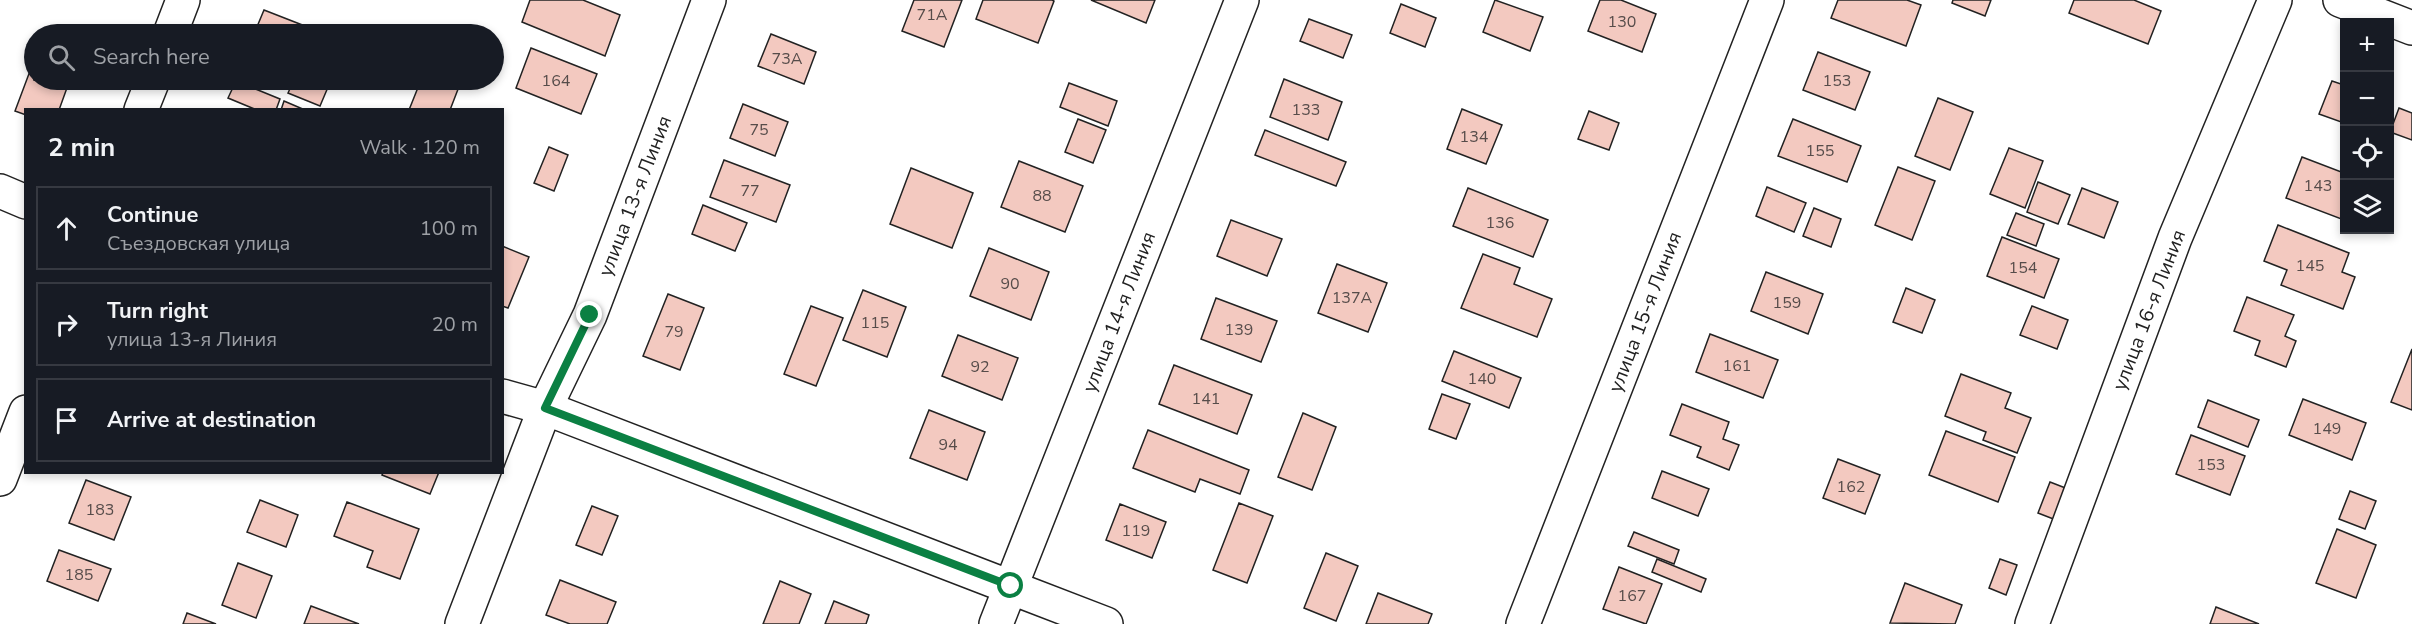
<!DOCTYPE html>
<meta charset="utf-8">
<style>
body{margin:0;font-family:"Nunito Sans",sans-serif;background:#242831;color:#f1f3f6}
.controls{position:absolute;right:18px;top:18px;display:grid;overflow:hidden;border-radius:0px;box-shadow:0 3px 9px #0003}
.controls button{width:54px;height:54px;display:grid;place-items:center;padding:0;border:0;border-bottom:2px solid #363941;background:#171b24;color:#f1f3f6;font:30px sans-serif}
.stop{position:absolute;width:18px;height:18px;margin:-14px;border:4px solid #0b8043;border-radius:50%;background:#fff}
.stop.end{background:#0b8043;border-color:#fff;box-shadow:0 2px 6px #0008}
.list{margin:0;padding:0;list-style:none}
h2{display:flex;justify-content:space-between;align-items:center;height:78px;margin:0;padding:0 24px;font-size:26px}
h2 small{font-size:20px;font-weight:400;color:#9ea1a6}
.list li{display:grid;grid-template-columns:39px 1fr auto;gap:18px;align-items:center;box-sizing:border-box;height:84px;margin:0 12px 12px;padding:0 12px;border:2px solid #363941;border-radius:0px}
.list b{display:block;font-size:22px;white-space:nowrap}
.list p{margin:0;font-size:20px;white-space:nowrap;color:#9ea1a6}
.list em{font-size:20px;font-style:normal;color:#9ea1a6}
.icon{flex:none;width:33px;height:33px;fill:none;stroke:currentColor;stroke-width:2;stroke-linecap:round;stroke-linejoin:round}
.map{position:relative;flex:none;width:2412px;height:624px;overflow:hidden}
.search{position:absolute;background:#171b24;box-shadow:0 3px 9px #0003;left:24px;top:24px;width:480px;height:66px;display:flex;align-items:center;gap:15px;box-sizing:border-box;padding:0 21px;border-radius:33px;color:#9ea1a6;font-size:22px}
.panel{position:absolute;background:#171b24;box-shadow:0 3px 9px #0003;left:24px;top:108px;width:480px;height:366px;border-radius:0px}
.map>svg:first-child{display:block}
.building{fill:#f3c9c0;stroke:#222;stroke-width:1.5}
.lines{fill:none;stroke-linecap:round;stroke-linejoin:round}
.minor-casing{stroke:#222;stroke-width:36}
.major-casing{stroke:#222;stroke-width:36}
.minor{stroke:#fff;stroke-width:33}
.major{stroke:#fff;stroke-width:33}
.route{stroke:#0b8043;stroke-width:8}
.labels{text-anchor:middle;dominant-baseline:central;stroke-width:4.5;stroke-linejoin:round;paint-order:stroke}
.number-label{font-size:16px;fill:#564c4a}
.street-label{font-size:20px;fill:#222;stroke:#fff}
</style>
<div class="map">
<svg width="2412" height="624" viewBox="0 0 2412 624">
<rect width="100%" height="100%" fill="#fff"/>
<g class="building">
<path d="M530,0H583L620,15L605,56L522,22Z"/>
<path d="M914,0H962L944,47L902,31Z"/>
<path d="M983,0H1052L1054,1L1038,43L976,19Z"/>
<path d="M1091,0H1155L1146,23Z"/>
<path d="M1495,0L1543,17L1530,51L1483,32Z"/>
<path d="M1600,0H1621L1656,14L1642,52L1588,31Z"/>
<path d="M1838,0H1907L1921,5L1906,46L1831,18Z"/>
<path d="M1953,0H1991L1985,16L1952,3Z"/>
<path d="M2074,0H2134L2161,11L2148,44L2069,13Z"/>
<path d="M1401,4L1436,18L1425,47L1390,33Z"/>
<path d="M264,10L310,28L307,34H254Z"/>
<path d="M1309,19L1352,35L1343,58L1300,41Z"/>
<path d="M771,34L816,52L804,84L758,66Z"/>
<path d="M531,48L597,74L581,114L516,88Z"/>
<path d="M1818,52L1870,72L1855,110L1803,90Z"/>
<path d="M30,71L34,73V80H52L68,85L59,110H26V115L15,111Z"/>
<path d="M1284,79L1342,102L1328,140L1270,117Z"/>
<path d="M294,80H331L320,106L288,93Z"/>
<path d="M421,80H448L460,84L450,110H409Z"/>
<path d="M236,81L280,99L276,110H257L228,98Z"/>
<path d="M2332,81L2344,85V123L2319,114Z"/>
<path d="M1069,83L1117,101L1108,126L1060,107Z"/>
<path d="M1938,98L1973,112L1950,170L1915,156Z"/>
<path d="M284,101L305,110H281Z"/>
<path d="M743,104L788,122L775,156L730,138Z"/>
<path d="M2399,108L2412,113V140L2390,132Z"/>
<path d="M1462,109L1502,125L1486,164L1447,149Z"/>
<path d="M1589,111L1619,123L1609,150L1578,139Z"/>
<path d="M1078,119L1106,130L1093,163L1065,152Z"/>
<path d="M1793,119L1861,146L1847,182L1778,156Z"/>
<path d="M1265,130L1346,162L1336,186L1255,155Z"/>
<path d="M549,147L568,155L554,191L534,183Z"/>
<path d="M2009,148L2043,161L2025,208L1990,194Z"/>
<path d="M2302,157L2344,173V220L2286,198Z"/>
<path d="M724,160L790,185L776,222L710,197Z"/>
<path d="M1019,161L1083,186L1065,232L1001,207Z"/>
<path d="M1898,167L1935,181L1912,240L1875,225Z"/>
<path d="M911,168L973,193L952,248L890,224Z"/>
<path d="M2038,182L2070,195L2058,224L2027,212Z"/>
<path d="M1767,187L1806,203L1794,232L1756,216Z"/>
<path d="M1468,188L1548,220L1533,257L1453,226Z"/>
<path d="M2082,188L2118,202L2104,238L2068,224Z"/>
<path d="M703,205L747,223L735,251L692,234Z"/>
<path d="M1814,208L1841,219L1831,247L1803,236Z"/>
<path d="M2016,213L2044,224L2036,246L2007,235Z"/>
<path d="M1231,220L1282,239L1267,276L1217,256Z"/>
<path d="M2278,225L2349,253L2342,272L2355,277L2343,309L2281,285L2287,270L2264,261Z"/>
<path d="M2002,237L2059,259L2044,298L1987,276Z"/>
<path d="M502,246L529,257L508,308L502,306Z"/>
<path d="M989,248L1049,272L1031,320L970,296Z"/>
<path d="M1483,254L1520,268L1514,284L1552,299L1537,337L1461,308Z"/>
<path d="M1337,264L1387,283L1368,332L1318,313Z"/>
<path d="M1766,272L1823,294L1808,334L1751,311Z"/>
<path d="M1906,288L1935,300L1922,333L1893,322Z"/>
<path d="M863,290L906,307L887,357L843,340Z"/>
<path d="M668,294L704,308L680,370L643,356Z"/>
<path d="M2247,297L2294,315L2285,336L2296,341L2286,367L2255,355L2260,341L2234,331Z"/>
<path d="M1216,298L1277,321L1261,362L1201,339Z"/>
<path d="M811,306L843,318L816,386L784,374Z"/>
<path d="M2032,306L2068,320L2057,349L2020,335Z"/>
<path d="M1710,334L1778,360L1763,398L1696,372Z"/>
<path d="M958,335L1018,358L1002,400L942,376Z"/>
<path d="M2412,349V410L2391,402Z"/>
<path d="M1454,351L1521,378L1509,408L1442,381Z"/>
<path d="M1174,365L1252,395L1237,434L1159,404Z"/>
<path d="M1961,374L2011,393L2005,408L2031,418L2017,453L1983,440L1986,432L1945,416Z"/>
<path d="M1442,394L1470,404L1456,439L1429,429Z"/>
<path d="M2303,399L2366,423L2352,460L2289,435Z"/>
<path d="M2208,400L2259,420L2248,447L2198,427Z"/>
<path d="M1682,404L1729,422L1723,439L1739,445L1729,470L1697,457L1701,447L1670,435Z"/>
<path d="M929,410L985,432L967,480L910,458Z"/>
<path d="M1303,413L1336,427L1312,490L1278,477Z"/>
<path d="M1148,430L1249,470L1240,494L1200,479L1195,492L1133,468Z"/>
<path d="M1946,431L2015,457L1998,502L1929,475Z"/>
<path d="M2191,435L2245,456L2230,495L2176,474Z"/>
<path d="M1838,459L1880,475L1865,514L1823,498Z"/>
<path d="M1662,471L1709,489L1698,516L1652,498Z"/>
<path d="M383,472H439L430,494L382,475Z"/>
<path d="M86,480L131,497L114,540L69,523Z"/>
<path d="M2050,482L2068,489L2056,520L2038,513Z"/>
<path d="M2350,491L2376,501L2365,529L2339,519Z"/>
<path d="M260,500L298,515L286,547L247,532Z"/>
<path d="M347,502L419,529L400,579L367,567L373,551L334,536Z"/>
<path d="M1239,503L1273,516L1247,583L1213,570Z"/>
<path d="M1120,504L1166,522L1152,558L1106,540Z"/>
<path d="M592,506L618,516L602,555L576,545Z"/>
<path d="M2337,529L2376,545L2356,598L2316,583Z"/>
<path d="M1634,532L1679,550L1674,564L1628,546Z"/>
<path d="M59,550L111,569L98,601L47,581Z"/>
<path d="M1326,553L1358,566L1336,621L1304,608Z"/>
<path d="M1657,559L1706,579L1701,592L1652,572Z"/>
<path d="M2000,559L2017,565L2006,595L1989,588Z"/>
<path d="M238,563L272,576L256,618L222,605Z"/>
<path d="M1619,567L1662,584L1646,624L1603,609Z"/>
<path d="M560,580L616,602L607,624H570L546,615Z"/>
<path d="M780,581L811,594L799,624H763Z"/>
<path d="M1905,583L1962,605L1955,624L1890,623Z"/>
<path d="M1378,593L1432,614L1428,624H1366Z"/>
<path d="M834,601L869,615L866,624H825Z"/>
<path d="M311,606L359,624H304Z"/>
<path d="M2216,607L2259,624H2210Z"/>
<path d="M187,613L216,624H183Z"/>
</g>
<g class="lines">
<g class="minor-casing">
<g id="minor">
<path d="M2340,0L2412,28"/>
<path d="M0,191L26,202"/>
<path d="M502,396L545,408L1106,624"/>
<path d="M462,624L545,408L590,315L709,0"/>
<path d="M996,624L1242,0"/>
<path d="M1523,624L1767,0"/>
<path d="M2032,624L2175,238L2275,0"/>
</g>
</g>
<g class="major-casing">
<g id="major">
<path d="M170,34L183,0"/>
<path d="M141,110L153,80"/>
<path d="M0,479L26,412"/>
</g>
</g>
<use href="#minor" class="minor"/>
<use href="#major" class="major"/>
</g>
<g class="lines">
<path class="route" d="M590,315L545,408L1011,586"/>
</g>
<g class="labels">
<g class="number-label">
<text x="932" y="15">71А</text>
<text x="1622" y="22">130</text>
<text x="787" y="59">73А</text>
<text x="556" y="81">164</text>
<text x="1837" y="81">153</text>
<text x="1306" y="110">133</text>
<text x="759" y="130">75</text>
<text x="1474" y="137">134</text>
<text x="1820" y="151">155</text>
<text x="2318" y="186">143</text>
<text x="750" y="191">77</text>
<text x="1042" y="196">88</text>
<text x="1500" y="223">136</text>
<text x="2310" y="266">145</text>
<text x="2023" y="268">154</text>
<text x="1010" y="284">90</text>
<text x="1352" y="298">137А</text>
<text x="1787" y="303">159</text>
<text x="875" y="323">115</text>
<text x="1239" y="330">139</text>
<text x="674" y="332">79</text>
<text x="1737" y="366">161</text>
<text x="980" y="367">92</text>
<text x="1482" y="379">140</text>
<text x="1206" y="399">141</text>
<text x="2327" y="429">149</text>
<text x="948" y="445">94</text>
<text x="2211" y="465">153</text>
<text x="1851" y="487">162</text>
<text x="100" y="510">183</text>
<text x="1136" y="531">119</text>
<text x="79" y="575">185</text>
<text x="1632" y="596">167</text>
</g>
<g class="street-label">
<text transform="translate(635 196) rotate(-69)">улица 13-я Линия</text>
<text transform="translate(2149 310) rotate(-69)">улица 16-я Линия</text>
<text transform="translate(1119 312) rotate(-69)">улица 14-я Линия</text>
<text transform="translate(1645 312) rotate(-69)">улица 15-я Линия</text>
</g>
</g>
</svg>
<div class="controls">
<button>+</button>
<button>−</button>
<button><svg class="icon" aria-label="locate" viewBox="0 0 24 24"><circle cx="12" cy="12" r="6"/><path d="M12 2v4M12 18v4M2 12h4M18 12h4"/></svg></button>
<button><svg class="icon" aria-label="layers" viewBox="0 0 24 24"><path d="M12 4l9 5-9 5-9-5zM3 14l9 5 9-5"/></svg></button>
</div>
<div class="stop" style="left:1011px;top:586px"></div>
<div class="stop end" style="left:590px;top:315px"></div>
<div class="search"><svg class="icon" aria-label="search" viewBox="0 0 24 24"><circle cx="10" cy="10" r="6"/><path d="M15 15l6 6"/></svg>Search here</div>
<section class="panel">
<h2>2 min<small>Walk · 120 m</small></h2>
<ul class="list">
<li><svg class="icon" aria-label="ahead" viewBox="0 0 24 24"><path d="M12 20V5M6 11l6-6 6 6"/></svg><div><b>Continue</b><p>Съездовская улица</p></div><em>100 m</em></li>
<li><svg class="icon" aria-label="right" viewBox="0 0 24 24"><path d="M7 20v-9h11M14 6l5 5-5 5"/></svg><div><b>Turn right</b><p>улица 13-я Линия</p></div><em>20 m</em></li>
<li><svg class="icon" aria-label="arrive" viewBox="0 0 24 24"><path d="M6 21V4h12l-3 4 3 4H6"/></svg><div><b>Arrive at destination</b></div></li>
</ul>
</section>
</div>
